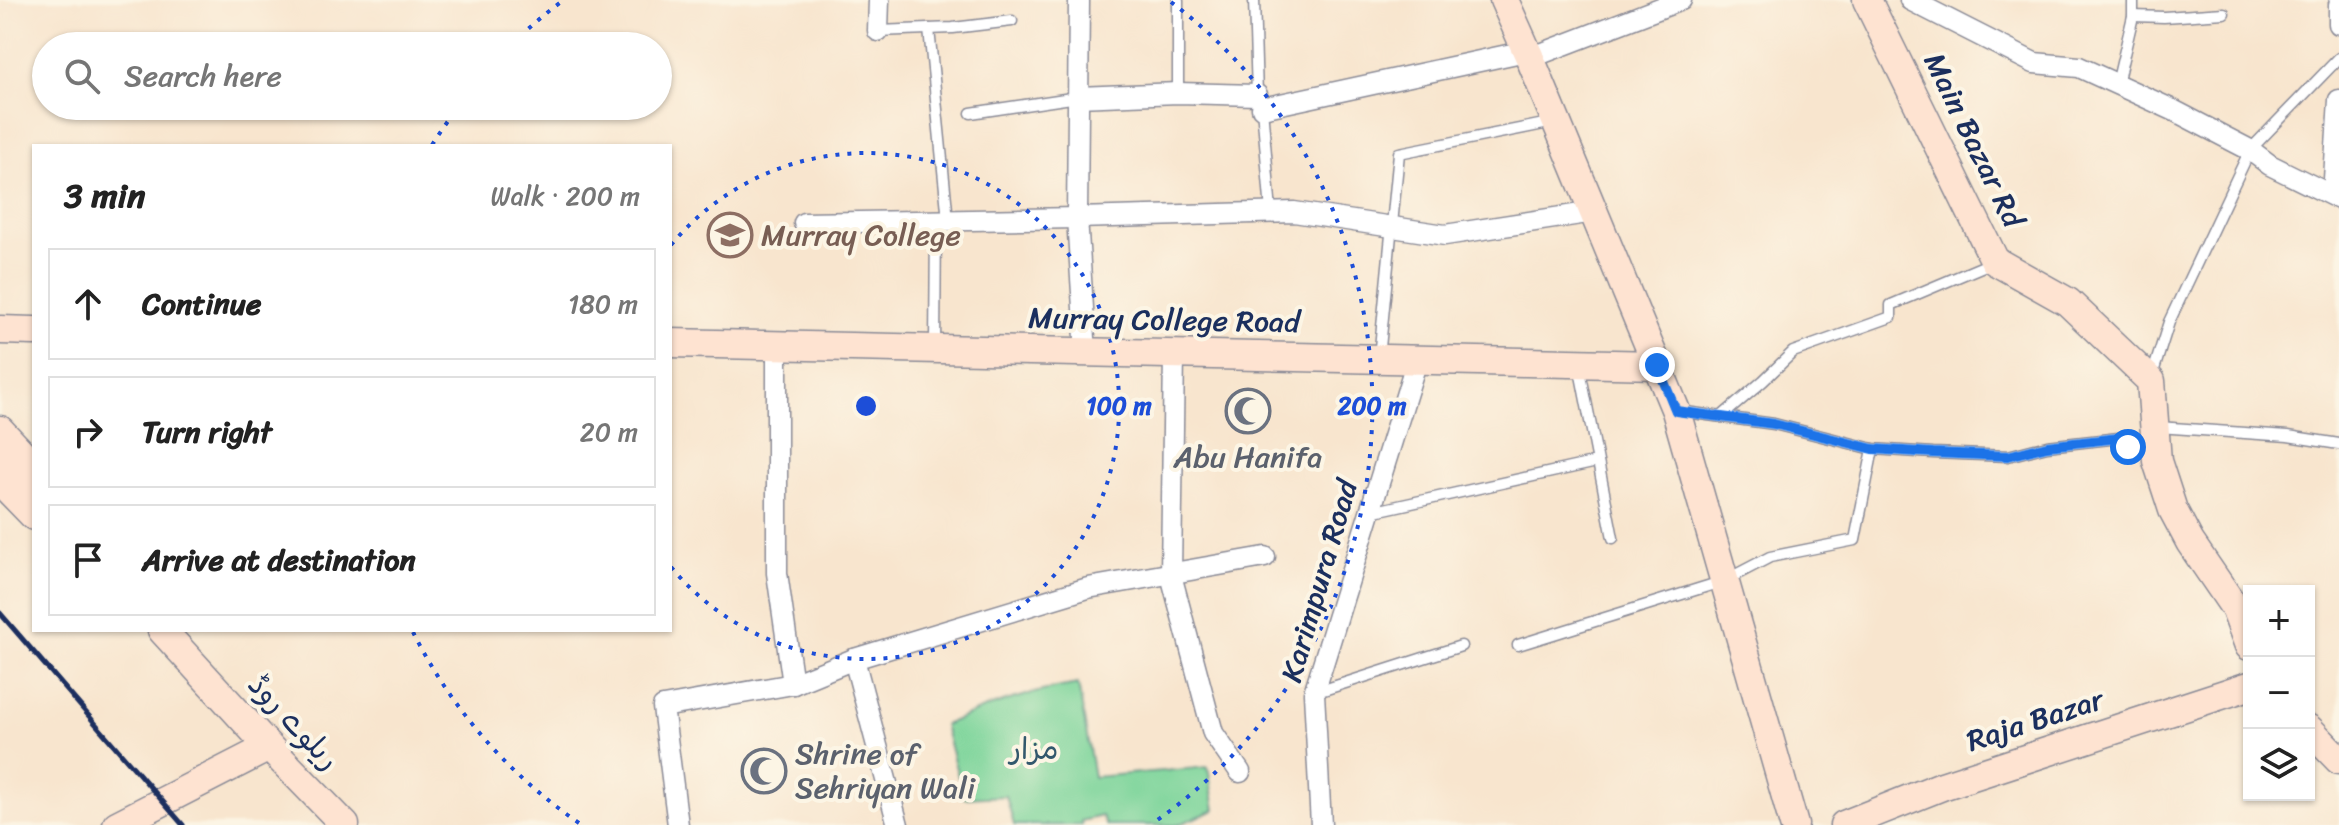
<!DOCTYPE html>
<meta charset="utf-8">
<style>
body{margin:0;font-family:Sriracha,"Playpen Sans Arabic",sans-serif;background:#f2f2f2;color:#222}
.controls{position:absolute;right:24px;bottom:24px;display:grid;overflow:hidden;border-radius:0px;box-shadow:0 2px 6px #0004}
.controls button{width:72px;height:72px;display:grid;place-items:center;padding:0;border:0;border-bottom:2px solid #e0e0e0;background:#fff;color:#222;font:40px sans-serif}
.stop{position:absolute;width:24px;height:24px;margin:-18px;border:6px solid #1a73e8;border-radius:50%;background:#fff}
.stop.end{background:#1a73e8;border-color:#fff;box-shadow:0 2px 8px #0008}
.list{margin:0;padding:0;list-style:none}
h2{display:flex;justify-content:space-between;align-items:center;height:104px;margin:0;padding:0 32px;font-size:34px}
h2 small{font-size:26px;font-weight:400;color:#767676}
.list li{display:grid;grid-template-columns:52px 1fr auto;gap:24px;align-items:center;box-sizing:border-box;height:112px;margin:0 16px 16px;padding:0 16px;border:2px solid #e0e0e0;border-radius:0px}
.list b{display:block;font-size:30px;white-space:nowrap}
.list em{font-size:26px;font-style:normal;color:#767676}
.icon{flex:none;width:44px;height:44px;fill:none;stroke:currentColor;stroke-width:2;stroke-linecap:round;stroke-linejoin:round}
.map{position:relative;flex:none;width:2339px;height:825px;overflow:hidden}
.search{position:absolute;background:#fff;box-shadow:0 2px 6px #0004;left:32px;top:32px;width:640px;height:88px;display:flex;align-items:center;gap:20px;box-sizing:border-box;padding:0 28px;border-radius:44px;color:#767676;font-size:30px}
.panel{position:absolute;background:#fff;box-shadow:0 2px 6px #0004;left:32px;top:144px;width:640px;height:488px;border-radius:0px}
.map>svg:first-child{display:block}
.green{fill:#7bd49a;stroke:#4b827c;stroke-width:2}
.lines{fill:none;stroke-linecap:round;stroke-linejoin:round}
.lane-casing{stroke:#8a8a96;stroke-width:13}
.street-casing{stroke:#8a8a96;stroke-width:23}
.secondary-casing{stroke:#8a8a96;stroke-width:31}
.lane{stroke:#fff;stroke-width:10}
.street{stroke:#fff;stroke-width:20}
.secondary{stroke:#fee3d1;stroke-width:28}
.rail{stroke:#1b2f5e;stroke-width:5}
.route{stroke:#1a73e8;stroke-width:10}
.ring{fill:none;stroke:#1d4ed8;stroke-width:4;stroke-dasharray:4 8}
.labels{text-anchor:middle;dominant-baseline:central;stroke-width:8;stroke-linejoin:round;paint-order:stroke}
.street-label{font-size:30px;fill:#1b2f5e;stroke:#fcf5e5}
.education-label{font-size:30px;fill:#785e54;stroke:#fcf5e5;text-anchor:start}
.worship-label{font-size:30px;fill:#5b616d;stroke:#fcf5e5}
.park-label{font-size:30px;fill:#33586d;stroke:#fcf5e5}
.centre{fill:#1d4ed8;stroke:#fcf5e5;stroke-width:4}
.ring-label{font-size:24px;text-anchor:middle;font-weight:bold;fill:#1d4ed8;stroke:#fcf5e5;stroke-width:8;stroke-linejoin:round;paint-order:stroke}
</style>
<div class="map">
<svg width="2339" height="825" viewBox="0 0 2339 825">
<rect width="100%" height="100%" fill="#fcf5e5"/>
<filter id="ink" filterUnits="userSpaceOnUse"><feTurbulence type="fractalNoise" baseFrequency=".0125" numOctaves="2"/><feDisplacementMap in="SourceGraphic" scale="16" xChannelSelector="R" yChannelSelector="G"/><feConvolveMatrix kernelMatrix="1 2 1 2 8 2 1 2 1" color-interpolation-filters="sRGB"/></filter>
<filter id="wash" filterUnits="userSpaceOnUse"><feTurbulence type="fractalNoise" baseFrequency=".006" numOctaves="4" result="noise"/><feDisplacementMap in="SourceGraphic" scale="32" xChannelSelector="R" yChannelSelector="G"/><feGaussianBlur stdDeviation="1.8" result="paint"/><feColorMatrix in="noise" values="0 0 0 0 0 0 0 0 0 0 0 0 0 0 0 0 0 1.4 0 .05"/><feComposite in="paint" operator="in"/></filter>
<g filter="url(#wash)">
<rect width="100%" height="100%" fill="#f8e5ce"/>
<path class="green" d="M1078,684L1094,777L1208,767L1215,810L1177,825H1106L1102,816L1081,821L1082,825H1014L1006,796L964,798L944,725C990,705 1028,692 1078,684Z"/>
</g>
<g filter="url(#ink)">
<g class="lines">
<g class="lane-casing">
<g id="lane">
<path d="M1178,0V93"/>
<path d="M1254,0L1257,95L1262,108L1271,212"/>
<path d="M2133,16L2164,17L2224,13"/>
<path d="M929,29L948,220"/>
<path d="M878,31L953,28L1012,21"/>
<path d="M2117,84L2133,16V0"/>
<path d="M971,113L1078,97"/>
<path d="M935,347L936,221"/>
<path d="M1379,358L1399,153L1554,122"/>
<path d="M1579,365L1613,538"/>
<path d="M2151,379L2169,322L2250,150L2339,58"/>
<path d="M1678,411L1774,424L1873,449L1933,453L2008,456L2047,446L2119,438L2128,447L2152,448"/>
<path d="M1721,417L1763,381L1793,352L1891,317V305L1993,262"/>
<path d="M2158,427L2288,436L2339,444"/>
<path d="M1371,512L1597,462"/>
<path d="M1518,645L1724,581L1770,557L1855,540L1873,449"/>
<path d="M1314,693L1461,646"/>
</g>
</g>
<g class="street-casing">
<g id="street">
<path d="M1079,0L1077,218L1086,353"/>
<path d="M1910,0L2034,63L2079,67L2173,110L2250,150L2270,165L2339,199"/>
<path d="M2339,4V24"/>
<path d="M878,31L879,0"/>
<path d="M1530,58L1681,0"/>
<path d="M1078,97L1178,93L1257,95"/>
<path d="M1262,108L1526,51"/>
<path d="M2333,195L2339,100"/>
<path d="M804,223L1077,218L1294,212L1445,235L1594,212"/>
<path d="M777,346V573L793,684"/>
<path d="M1174,354L1171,575L1213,733L1240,772"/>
<path d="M854,659L898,825"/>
<path d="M678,825L663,707L793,684L854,659L1088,588L1265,557"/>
<path d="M1321,825L1314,693L1417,360"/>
</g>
</g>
<g class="secondary-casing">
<g id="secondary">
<path d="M1504,0L1530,58L1676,411L1794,825"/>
<path d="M1867,0L1995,261L2068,302L2151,381L2157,461L2173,510L2190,542L2235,608L2249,646"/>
<path d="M0,330L34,331"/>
<path d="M670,343L1657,365"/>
<path d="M0,430L32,464"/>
<path d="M0,455L34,491"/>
<path d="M1,482L34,516"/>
<path d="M162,630L269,747L345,825"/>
<path d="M2309,729L2339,760"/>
<path d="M117,825L269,747"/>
<path d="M1844,825L1942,786L2249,686"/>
</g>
</g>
<use href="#lane" class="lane"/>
<use href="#street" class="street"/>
<use href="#secondary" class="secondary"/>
<path class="rail" d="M0,613L183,825"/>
</g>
</g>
<g class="lines" filter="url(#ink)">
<path class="route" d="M1657,365L1676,411L1774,424L1873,449L1933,453L2008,456L2047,446L2119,438L2128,447"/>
</g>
<g class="ring">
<path d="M671 245A253 253 0 1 1 671 567"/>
<path d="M579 823A506 506 0 0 1 413 632M432 145A506 506 0 0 1 457 109M511 45A506 506 0 0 1 561 2M1171 2A506 506 0 0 1 1153 823"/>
</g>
<defs>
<g id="university-ring" transform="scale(2.3)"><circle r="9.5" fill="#fcf5e5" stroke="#8d6e63" stroke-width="1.5"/><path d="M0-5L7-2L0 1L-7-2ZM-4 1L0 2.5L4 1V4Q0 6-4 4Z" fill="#8d6e63"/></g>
<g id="mosque-ring" transform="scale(2.3)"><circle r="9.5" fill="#fcf5e5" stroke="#6b7280" stroke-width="1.5"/><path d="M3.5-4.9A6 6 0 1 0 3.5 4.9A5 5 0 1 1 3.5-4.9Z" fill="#6b7280"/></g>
</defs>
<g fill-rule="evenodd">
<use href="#university-ring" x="730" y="235"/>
<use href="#mosque-ring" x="1248" y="411"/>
<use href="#mosque-ring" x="764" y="771"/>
</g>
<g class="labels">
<g class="street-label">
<text transform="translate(1974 140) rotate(64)">Main Bazar Rd</text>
<text transform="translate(1164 320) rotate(1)">Murray College Road</text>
<text transform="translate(1319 581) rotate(-74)">Karimpura Road</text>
<text transform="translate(2035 720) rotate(-18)">Raja Bazar</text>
<text transform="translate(294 722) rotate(47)">ریلوے روڈ</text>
</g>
<g class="education-label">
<text x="761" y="235">Murray College</text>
</g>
<g class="worship-label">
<text x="1248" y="457">Abu Hanifa</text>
<text x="795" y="754" text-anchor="start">Shrine of<tspan x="795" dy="34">Sehriyan Wali</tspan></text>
</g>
<g class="park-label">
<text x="1034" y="749">مزار</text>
</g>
</g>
<circle cx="866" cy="406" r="12" class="centre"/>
<g class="ring-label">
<text x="1119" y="414">100 m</text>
<text x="1372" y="414">200 m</text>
</g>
</svg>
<div class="controls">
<button>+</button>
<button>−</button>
<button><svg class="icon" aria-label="layers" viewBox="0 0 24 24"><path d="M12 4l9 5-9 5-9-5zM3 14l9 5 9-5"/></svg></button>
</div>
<div class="stop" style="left:2128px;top:447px"></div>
<div class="stop end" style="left:1657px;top:365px"></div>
<div class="search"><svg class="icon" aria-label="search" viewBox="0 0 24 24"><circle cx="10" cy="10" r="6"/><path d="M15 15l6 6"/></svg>Search here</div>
<section class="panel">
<h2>3 min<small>Walk · 200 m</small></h2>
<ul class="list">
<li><svg class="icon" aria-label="ahead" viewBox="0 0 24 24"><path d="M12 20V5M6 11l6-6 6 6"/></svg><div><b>Continue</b></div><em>180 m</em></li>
<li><svg class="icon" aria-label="right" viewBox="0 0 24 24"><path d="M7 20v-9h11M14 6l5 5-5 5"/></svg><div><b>Turn right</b></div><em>20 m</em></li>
<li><svg class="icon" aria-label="arrive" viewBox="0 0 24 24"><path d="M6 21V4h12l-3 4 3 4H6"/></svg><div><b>Arrive at destination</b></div></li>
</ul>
</section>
</div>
